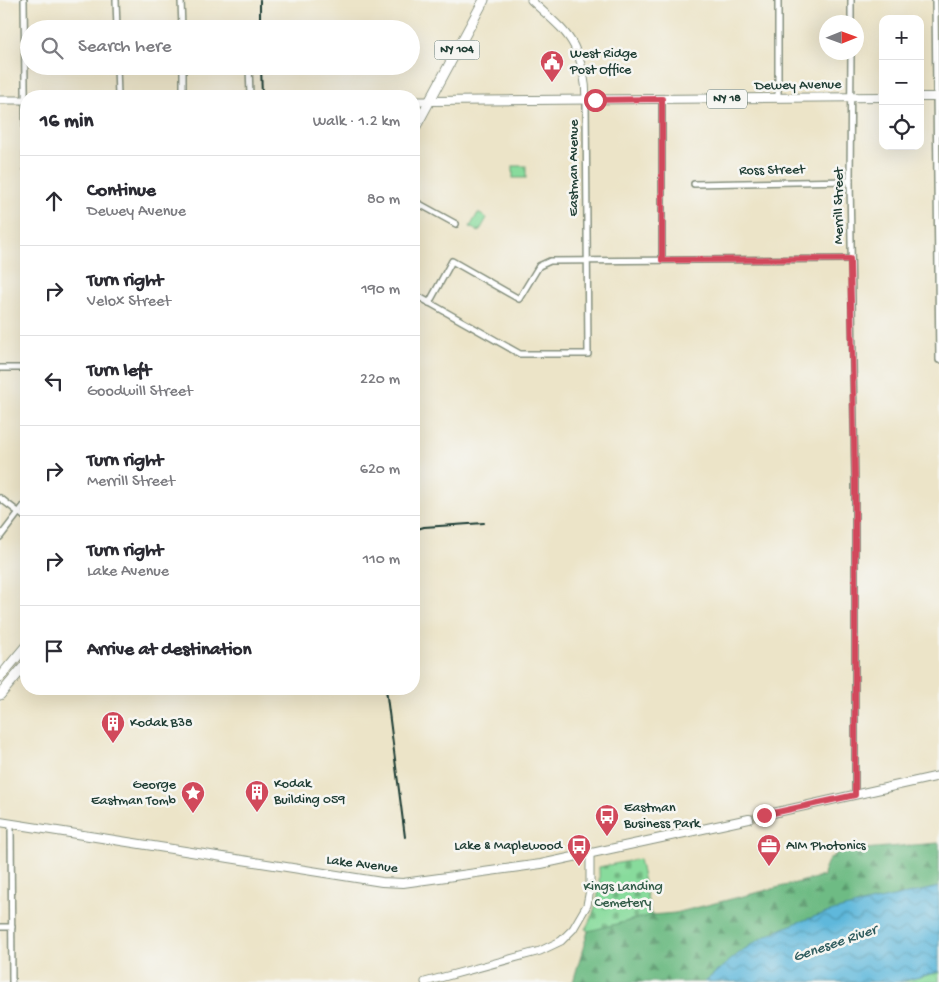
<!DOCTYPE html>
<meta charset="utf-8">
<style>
body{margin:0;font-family:"Gochi Hand",sans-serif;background:#f7f7f7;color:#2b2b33}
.controls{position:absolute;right:15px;top:15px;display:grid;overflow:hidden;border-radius:10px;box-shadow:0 5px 20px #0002}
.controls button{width:45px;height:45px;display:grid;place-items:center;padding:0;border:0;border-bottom:1px solid #e1e1e2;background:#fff;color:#2b2b33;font:25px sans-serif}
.compass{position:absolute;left:819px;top:15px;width:45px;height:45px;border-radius:50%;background:#fff;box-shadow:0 5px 20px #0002;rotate:89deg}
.stop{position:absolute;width:15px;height:15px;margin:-11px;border:4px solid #d1495b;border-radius:50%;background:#fff}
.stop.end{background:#d1495b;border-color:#fff;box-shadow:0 1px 5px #0008}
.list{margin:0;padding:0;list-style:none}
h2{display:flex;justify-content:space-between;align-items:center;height:65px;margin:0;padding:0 20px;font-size:21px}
h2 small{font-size:16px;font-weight:400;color:#7c7c81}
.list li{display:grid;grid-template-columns:32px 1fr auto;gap:15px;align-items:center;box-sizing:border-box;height:90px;padding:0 20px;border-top:1px solid #e1e1e2}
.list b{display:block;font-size:19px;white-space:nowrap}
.list p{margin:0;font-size:16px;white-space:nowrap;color:#7c7c81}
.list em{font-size:16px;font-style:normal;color:#7c7c81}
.icon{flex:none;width:28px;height:28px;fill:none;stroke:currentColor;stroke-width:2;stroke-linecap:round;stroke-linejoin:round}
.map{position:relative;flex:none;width:939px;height:982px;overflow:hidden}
.search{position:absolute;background:#fff;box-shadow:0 5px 20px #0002;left:20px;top:20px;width:400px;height:55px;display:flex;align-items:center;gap:12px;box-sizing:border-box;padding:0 18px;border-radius:28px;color:#7c7c81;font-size:19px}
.panel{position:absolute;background:#fff;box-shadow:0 5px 20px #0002;left:20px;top:90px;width:400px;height:605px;border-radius:20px}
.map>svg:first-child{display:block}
.forest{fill:url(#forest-firs);stroke:#467c5c}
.cemetery{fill:url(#cemetery-stones);stroke:#548c68}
.park{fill:url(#park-crowns);stroke:#548c68}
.pitch{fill:#88db9c;stroke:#548c68}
.water{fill:url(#water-waves);stroke:#3e7a88}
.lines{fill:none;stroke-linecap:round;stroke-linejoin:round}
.primary-tunnel{stroke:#c3c3aa;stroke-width:8;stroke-dasharray:8 4;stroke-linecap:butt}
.street-casing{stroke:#86907e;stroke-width:8}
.secondary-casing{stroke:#86907e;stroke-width:9}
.primary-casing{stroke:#86907e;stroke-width:10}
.highway-casing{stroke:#86907e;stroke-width:11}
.street{stroke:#fff;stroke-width:5}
.secondary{stroke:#fff;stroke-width:7}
.primary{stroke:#fff;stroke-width:8}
.highway{stroke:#fff;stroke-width:9}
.rail{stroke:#1f3d34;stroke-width:2}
.route{stroke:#d1495b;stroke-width:6}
.labels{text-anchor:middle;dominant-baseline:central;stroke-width:5;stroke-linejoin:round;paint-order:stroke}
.shield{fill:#f6f6f2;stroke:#60746d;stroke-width:1}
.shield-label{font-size:12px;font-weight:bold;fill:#1f3d34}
.poi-label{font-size:14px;fill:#1f3d34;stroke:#f6f6f2;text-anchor:start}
.street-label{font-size:14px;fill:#1f3d34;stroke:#f6f6f2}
.park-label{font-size:14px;fill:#345d49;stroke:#f6f6f2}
.water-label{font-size:15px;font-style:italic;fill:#2f5c5e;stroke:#f6f6f2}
</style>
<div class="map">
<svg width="939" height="982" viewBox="0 0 939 982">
<defs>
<pattern id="forest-firs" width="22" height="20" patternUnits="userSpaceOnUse" patternTransform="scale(1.25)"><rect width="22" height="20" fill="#6ebb84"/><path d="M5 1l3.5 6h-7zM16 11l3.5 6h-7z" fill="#5a996d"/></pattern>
<pattern id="cemetery-stones" width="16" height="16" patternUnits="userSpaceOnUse" patternTransform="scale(1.25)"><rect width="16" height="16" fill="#88db9c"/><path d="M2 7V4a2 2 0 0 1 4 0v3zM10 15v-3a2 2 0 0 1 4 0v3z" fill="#6fb380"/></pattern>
<pattern id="park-crowns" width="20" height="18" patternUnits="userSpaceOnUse" patternTransform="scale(1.25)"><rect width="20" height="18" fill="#88db9c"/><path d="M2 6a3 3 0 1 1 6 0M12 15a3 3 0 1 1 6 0" fill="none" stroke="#6fb380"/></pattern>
<pattern id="water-waves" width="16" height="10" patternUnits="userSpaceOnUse" patternTransform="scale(1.25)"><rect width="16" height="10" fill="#5eb8db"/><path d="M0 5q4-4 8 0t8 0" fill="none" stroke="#4d97b2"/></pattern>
</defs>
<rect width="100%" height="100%" fill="#f6f6f2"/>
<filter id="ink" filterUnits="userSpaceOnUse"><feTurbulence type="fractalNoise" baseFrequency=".02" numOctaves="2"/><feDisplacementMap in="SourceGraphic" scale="10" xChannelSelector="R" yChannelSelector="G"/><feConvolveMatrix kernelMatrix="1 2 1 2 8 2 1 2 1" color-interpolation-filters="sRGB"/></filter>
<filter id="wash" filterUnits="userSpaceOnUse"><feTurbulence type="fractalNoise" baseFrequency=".0096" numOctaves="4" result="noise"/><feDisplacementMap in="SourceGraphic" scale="20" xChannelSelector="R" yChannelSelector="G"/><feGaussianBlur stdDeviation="1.12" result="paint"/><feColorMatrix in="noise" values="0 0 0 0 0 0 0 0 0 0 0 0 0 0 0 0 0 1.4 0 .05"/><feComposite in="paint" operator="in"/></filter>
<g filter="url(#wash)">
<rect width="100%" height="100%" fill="#ece4c8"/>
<path class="forest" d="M939,843V887L844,909L801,922L760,940L745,949L704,982H573L588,931L652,915L675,913L824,876C825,859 833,853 850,850Z"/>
<path class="cemetery" d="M639,859L651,915L589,931L585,929C598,909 600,890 599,867Z"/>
<g class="park">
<path d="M478,213L487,218L479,232L470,227Z"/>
<path d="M939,972V982H900Z"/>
</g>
<rect class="pitch" x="513" y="166" width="13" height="12"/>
<path class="water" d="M939,887V972L900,982H704C722,968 739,951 759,940C813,910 879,901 939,887Z"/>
</g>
<g filter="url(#ink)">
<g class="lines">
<path class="primary-tunnel" d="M749,819L764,815"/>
<g class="street-casing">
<g id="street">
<path d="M24,0L26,168"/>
<path d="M116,0L117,29"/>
<path d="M181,0L182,29"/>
<path d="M778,0V98"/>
<path d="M935,0L939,360"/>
<path d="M851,22V0"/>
<path d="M851,52L850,181L855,482V795"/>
<path d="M117,66L118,96"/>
<path d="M183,66V96"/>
<path d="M249,66L250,96"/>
<path d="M662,99V260"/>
<path d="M694,184L850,181"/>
<path d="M414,201L456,224"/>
<path d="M414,294L520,354H588L586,100"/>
<path d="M429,303L452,261L519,299L539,266L550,261L851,259"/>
<path d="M0,368H26"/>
<path d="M0,498L26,518"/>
<path d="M0,537L26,503"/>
<path d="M11,824L12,982"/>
<path d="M0,927H12"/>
</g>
</g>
<g class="secondary-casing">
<g id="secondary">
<path d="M531,0C545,14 565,28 574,46C582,62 586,82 586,100"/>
<path d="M0,100H26"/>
<path d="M414,101H430"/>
<path d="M425,982L540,951L561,941L573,929L587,905L590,890V853"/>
</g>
</g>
<g class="primary-casing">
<g id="primary">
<path d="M920,97H939"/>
<path d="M430,101L883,97"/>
<path d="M764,815L939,776"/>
<path d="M0,822L382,882L403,883L541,864L749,819"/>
</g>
</g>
<g class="highway-casing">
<g id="highway">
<path d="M414,130L484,0"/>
<path d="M0,677L26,646"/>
<path d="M0,695L26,664"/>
</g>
</g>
<use href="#street" class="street"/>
<use href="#secondary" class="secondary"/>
<use href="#primary" class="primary"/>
<use href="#highway" class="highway"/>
<g class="rail">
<path d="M260,0V29"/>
<path d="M261,66L262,96"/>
<path d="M414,530L424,527L484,523"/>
<path d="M386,689L405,837"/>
</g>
</g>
</g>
<g class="lines" filter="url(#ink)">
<path class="route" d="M595,100L662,99V260L850,259L855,482V795L764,815"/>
</g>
<defs>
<g id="civic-pin" transform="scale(1.25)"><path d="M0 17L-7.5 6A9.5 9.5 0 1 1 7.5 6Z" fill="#d1495b" stroke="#f6f6f2"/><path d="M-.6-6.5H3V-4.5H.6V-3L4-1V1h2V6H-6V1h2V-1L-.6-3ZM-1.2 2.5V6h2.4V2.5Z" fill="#fff"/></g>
<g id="building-pin" transform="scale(1.25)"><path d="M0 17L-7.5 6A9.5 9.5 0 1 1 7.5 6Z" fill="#d1495b" stroke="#f6f6f2"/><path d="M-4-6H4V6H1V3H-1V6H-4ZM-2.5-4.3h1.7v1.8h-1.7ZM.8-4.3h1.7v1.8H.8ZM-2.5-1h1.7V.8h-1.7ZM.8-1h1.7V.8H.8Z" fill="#fff"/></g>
<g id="sight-pin" transform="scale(1.25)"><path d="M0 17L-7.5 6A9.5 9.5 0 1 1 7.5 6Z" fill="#d1495b" stroke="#f6f6f2"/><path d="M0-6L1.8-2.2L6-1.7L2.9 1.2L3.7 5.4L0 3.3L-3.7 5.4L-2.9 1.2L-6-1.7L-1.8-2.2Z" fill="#fff"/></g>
<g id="bus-pin" transform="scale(1.25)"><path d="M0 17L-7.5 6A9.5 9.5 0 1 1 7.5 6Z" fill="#d1495b" stroke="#f6f6f2"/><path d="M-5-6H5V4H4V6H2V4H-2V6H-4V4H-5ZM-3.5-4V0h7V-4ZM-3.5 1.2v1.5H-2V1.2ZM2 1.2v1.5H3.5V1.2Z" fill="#fff"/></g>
<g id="office-pin" transform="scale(1.25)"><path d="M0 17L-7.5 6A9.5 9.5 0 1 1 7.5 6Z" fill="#d1495b" stroke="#f6f6f2"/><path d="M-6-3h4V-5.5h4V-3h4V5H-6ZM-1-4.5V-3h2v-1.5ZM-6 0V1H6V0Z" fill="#fff"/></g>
</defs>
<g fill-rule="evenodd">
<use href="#civic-pin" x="552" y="62"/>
<use href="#building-pin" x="113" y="723"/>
<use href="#building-pin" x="257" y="792"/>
<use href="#sight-pin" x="193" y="793"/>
<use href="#bus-pin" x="607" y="816"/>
<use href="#bus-pin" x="579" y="846"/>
<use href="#office-pin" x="769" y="846"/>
</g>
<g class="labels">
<g class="shield">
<rect x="434.5" y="40.5" width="45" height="19" rx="4"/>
<rect x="707" y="89.5" width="40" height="19" rx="4"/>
</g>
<g class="shield-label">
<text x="457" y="50">NY 104</text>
<text x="727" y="99">NY 18</text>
</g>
<g class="poi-label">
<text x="570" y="54">West Ridge<tspan x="570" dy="16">Post Office</tspan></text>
<text x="130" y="723">Kodak B38</text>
<text x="274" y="784">Kodak<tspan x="274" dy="16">Building 059</tspan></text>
<text x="176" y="785" text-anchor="end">George<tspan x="176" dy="16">Eastman Tomb</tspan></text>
<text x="624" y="808">Eastman<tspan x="624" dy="16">Business Park</tspan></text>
<text x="562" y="846" text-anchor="end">Lake &amp; Maplewood</text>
<text x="786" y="846">AIM Photonics</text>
</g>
<g class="street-label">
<text transform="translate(798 86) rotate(-1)">Dewey Avenue</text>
<text transform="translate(574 168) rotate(-90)">Eastman Avenue</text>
<text transform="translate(772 171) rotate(-1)">Ross Street</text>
<text transform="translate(839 206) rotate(-90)">Merrill Street</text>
<text transform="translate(362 865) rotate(7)">Lake Avenue</text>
</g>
<g class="park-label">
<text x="623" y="887">Kings Landing<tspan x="623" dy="16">Cemetery</tspan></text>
</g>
<g class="water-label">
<text transform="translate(835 944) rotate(-19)">Genesee River</text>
</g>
</g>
</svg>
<div class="controls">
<button>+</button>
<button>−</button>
<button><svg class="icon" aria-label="locate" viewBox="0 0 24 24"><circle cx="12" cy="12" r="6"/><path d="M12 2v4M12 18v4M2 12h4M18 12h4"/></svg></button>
</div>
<svg class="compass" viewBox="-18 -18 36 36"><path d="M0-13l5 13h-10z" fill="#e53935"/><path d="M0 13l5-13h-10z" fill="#7c7c81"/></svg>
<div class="stop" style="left:595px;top:100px"></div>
<div class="stop end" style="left:764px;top:815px"></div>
<div class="search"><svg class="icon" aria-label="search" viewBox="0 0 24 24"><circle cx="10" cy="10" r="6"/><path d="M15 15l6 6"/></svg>Search here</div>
<section class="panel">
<h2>16 min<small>Walk · 1.2 km</small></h2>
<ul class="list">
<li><svg class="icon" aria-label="ahead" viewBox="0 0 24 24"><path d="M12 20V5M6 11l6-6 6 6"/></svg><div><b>Continue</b><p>Dewey Avenue</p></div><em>80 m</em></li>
<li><svg class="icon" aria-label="right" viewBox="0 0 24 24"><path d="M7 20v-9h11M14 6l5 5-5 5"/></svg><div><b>Turn right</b><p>Velox Street</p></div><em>190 m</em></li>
<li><svg class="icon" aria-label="left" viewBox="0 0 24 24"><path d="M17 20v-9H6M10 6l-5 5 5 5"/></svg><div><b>Turn left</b><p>Goodwill Street</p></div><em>220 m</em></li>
<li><svg class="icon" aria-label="right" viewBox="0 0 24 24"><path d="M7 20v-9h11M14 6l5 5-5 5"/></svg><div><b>Turn right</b><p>Merrill Street</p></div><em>620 m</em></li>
<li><svg class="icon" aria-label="right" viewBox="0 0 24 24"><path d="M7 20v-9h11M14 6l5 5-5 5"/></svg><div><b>Turn right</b><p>Lake Avenue</p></div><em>110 m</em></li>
<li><svg class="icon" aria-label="arrive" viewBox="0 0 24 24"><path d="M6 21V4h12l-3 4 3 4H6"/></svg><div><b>Arrive at destination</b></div></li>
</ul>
</section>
</div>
